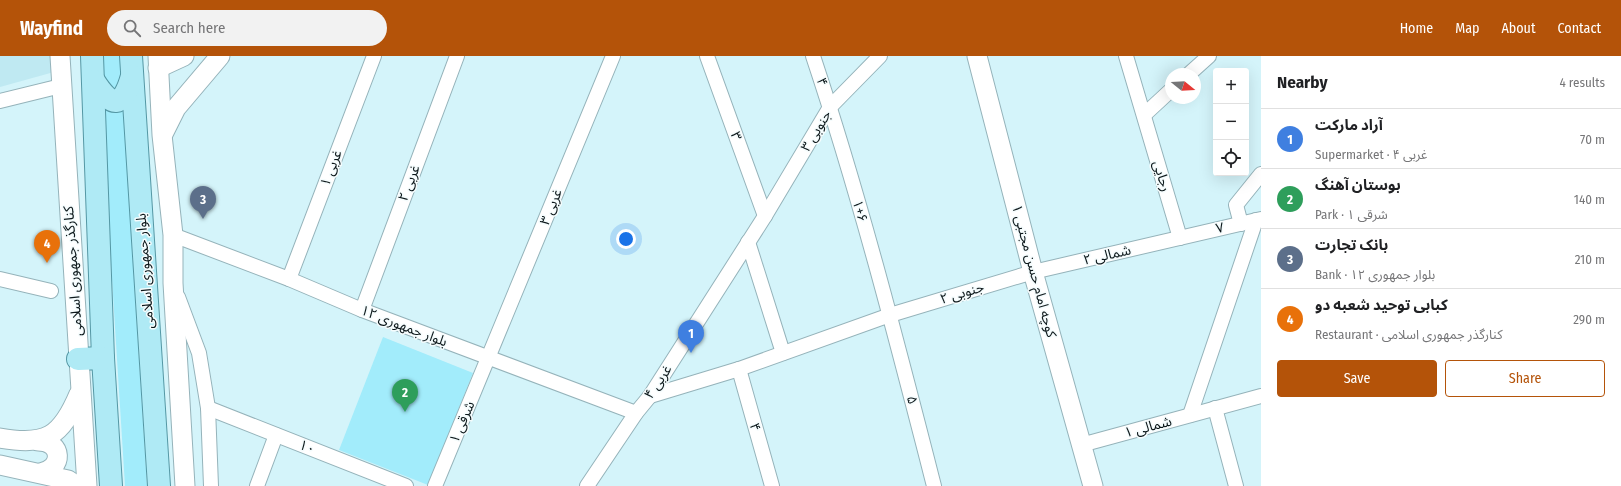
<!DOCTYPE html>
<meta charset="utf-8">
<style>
body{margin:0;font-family:"Fira Sans Condensed","Noto Sans Arabic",sans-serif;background:#f2f2f2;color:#202124}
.controls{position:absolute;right:12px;top:12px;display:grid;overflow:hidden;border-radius:4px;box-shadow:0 4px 16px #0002}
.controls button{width:36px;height:36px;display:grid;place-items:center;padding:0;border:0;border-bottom:1px solid #e0e0e0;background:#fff;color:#202124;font:20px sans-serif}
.compass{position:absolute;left:1165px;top:12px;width:36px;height:36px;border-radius:50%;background:#fff;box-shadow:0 4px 16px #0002;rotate:108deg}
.you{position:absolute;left:626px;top:183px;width:14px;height:14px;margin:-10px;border:3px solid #fff;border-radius:50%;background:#1a73e8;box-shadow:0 0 0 6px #1a73e833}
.badge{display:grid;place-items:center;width:26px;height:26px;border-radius:50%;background:#b45309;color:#fff;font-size:13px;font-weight:700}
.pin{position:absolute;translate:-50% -33px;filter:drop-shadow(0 1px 2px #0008)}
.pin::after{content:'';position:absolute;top:21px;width:14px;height:12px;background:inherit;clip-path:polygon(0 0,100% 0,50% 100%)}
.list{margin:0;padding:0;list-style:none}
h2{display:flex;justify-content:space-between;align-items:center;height:52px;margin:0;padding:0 16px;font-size:17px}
h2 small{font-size:13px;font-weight:400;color:#757577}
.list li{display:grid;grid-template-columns:26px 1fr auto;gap:12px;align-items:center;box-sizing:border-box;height:60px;padding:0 16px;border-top:1px solid #e0e0e0}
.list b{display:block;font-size:15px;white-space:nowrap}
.list p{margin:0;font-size:13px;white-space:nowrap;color:#757577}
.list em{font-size:13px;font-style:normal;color:#757577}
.actions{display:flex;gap:8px;padding:12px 16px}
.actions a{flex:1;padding:9px 0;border:1px solid #b45309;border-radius:4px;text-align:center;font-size:14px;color:#b45309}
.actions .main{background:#b45309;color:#fff}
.icon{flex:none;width:22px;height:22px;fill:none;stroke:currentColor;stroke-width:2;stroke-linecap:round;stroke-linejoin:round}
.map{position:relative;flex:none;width:1261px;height:430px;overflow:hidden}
header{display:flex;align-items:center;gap:24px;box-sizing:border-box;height:56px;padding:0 20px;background:#b45309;color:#fff}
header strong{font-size:19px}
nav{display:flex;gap:22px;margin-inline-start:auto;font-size:14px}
.search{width:280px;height:36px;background:#f2f2f2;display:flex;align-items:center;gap:10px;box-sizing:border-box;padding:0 14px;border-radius:22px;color:#757577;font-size:15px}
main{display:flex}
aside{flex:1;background:#fff}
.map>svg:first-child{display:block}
.built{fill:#bfe9f2}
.green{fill:#a2ecfb}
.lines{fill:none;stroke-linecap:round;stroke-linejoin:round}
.street-casing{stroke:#95b3ba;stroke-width:16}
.secondary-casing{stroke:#95b3ba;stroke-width:21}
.primary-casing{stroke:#5497a4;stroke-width:24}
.street{stroke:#fff;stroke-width:14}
.secondary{stroke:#fff;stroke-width:19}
.primary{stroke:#afeaf5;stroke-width:22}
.labels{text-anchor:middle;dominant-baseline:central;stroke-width:3;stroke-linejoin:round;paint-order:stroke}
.street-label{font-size:14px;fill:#0c171a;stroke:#f5fcfd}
</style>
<header>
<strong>Wayfind</strong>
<div class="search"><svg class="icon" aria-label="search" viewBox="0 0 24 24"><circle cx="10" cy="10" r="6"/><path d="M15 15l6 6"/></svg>Search here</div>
<nav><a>Home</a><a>Map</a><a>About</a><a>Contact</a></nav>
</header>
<main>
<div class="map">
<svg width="1261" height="430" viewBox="0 0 1261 430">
<rect width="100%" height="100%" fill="#d4f4fa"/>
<path class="built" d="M0,0H53L54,16L0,31Z"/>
<g class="green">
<path d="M98,0H120L147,430H125Z"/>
<path d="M383,281L473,317L428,429L339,394Z"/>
</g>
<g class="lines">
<g class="street-casing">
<g id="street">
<path d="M707,0L765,160"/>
<path d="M813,0C860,141 897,286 934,430"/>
<path d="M1126,0L1180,182"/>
<path d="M1189,18L1209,0"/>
<path d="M0,45L61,30"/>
<path d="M1144,59L1171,34"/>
<path d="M1241,168L1236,149L1261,118"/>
<path d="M173,179L289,223L362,254L636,357"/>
<path d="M748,186L783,297"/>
<path d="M0,223L51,235"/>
<path d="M289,223L374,0"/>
<path d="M178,241L199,297L208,352L211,430"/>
<path d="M362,254L457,0"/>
<path d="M739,313L772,430"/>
<path d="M650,340L739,313L890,259L1033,216L1261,163"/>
<path d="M208,352L406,430"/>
<path d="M1215,352L1236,430"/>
<path d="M1190,359L1256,164"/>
<path d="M1081,389L1261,340"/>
<path d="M257,430L276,379"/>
<path d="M435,430L613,0"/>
<path d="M587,430L636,357L650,340L765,160L830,51L880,0"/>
</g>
</g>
<g class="secondary-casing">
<g id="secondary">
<path d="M60,0L87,430"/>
<path d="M158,0L162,79L173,179V227L185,430"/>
<path d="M977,0L1033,216L1093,430"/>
<path d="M158,12L184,0"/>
<path d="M163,78L176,52L220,0"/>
<path d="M0,382C46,390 61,381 79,338"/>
<path d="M38,385C63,385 64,413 40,417"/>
<path d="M0,409L68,424L77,430"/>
</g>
</g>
<g class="primary-casing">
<g id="primary">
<path d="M92,0L103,302L111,430"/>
<path d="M131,0L159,430"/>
<path d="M94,25C111,52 123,53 132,20"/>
<path d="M78,303L103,302"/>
</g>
</g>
<use href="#street" class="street"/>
<use href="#secondary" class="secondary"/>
<use href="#primary" class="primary"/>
</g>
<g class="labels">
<g class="street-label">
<text transform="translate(822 26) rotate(72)">۴</text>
<text transform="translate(816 75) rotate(-59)">۳ جنوبی</text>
<text transform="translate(736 80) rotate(70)">۳</text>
<text transform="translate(331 112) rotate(-69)">۱ غربی</text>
<text transform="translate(1162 120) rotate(73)">رجایی</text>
<text transform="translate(409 127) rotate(-69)">۲ غربی</text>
<text transform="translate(551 151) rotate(-68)">۳ غربی</text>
<text transform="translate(860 155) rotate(74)">۱+۶</text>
<text transform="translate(1220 172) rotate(-13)">۷</text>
<text transform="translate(1107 199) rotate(-13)">۲ شمالی</text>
<text transform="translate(73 215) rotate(-94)">کنارگذر جمهوری اسلامی</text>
<text transform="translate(145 215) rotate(-94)">بلوار جمهوری اسلامی</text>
<text transform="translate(1034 215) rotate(75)">کوچه امام حسن مجتبی ۱</text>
<text transform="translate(962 237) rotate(-17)">۲ جنوبی</text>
<text transform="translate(404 270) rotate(21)">بلوار جمهوری ۱۲</text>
<text transform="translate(658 326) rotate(-56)">۴ غربی</text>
<text transform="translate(912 344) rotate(76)">۵</text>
<text transform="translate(462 366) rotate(-67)">شرقی ۱</text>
<text transform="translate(755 371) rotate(74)">۴</text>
<text transform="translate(1148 371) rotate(-15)">۱ شمالی</text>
<text transform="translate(307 391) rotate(21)">۱۰</text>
</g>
</g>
</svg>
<div class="controls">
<button>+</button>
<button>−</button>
<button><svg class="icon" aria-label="locate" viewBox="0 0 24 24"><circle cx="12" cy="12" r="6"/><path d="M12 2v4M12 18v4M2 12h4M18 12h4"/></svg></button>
</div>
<svg class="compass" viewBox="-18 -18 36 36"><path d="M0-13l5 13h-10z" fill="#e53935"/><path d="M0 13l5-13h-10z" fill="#757577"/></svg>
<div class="you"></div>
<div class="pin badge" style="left:691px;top:297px;background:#3f7fe0">1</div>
<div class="pin badge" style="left:405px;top:356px;background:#2e9e5b">2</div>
<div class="pin badge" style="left:203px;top:163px;background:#5c6f8a">3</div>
<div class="pin badge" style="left:47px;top:207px;background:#e8710a">4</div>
</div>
<aside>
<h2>Nearby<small>4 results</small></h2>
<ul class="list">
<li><span class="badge" style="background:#3f7fe0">1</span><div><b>آراد مارکت</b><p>Supermarket · ۴ غربی</p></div><em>70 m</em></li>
<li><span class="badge" style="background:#2e9e5b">2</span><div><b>بوستان آهنگ</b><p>Park · شرقی ۱</p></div><em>140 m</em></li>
<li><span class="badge" style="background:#5c6f8a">3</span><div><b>بانک تجارت</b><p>Bank · بلوار جمهوری ۱۲</p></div><em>210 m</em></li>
<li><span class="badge" style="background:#e8710a">4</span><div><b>کبابی توحید شعبه دو</b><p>Restaurant · کنارگذر جمهوری اسلامی</p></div><em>290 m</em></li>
</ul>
<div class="actions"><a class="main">Save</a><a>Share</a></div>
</aside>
</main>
